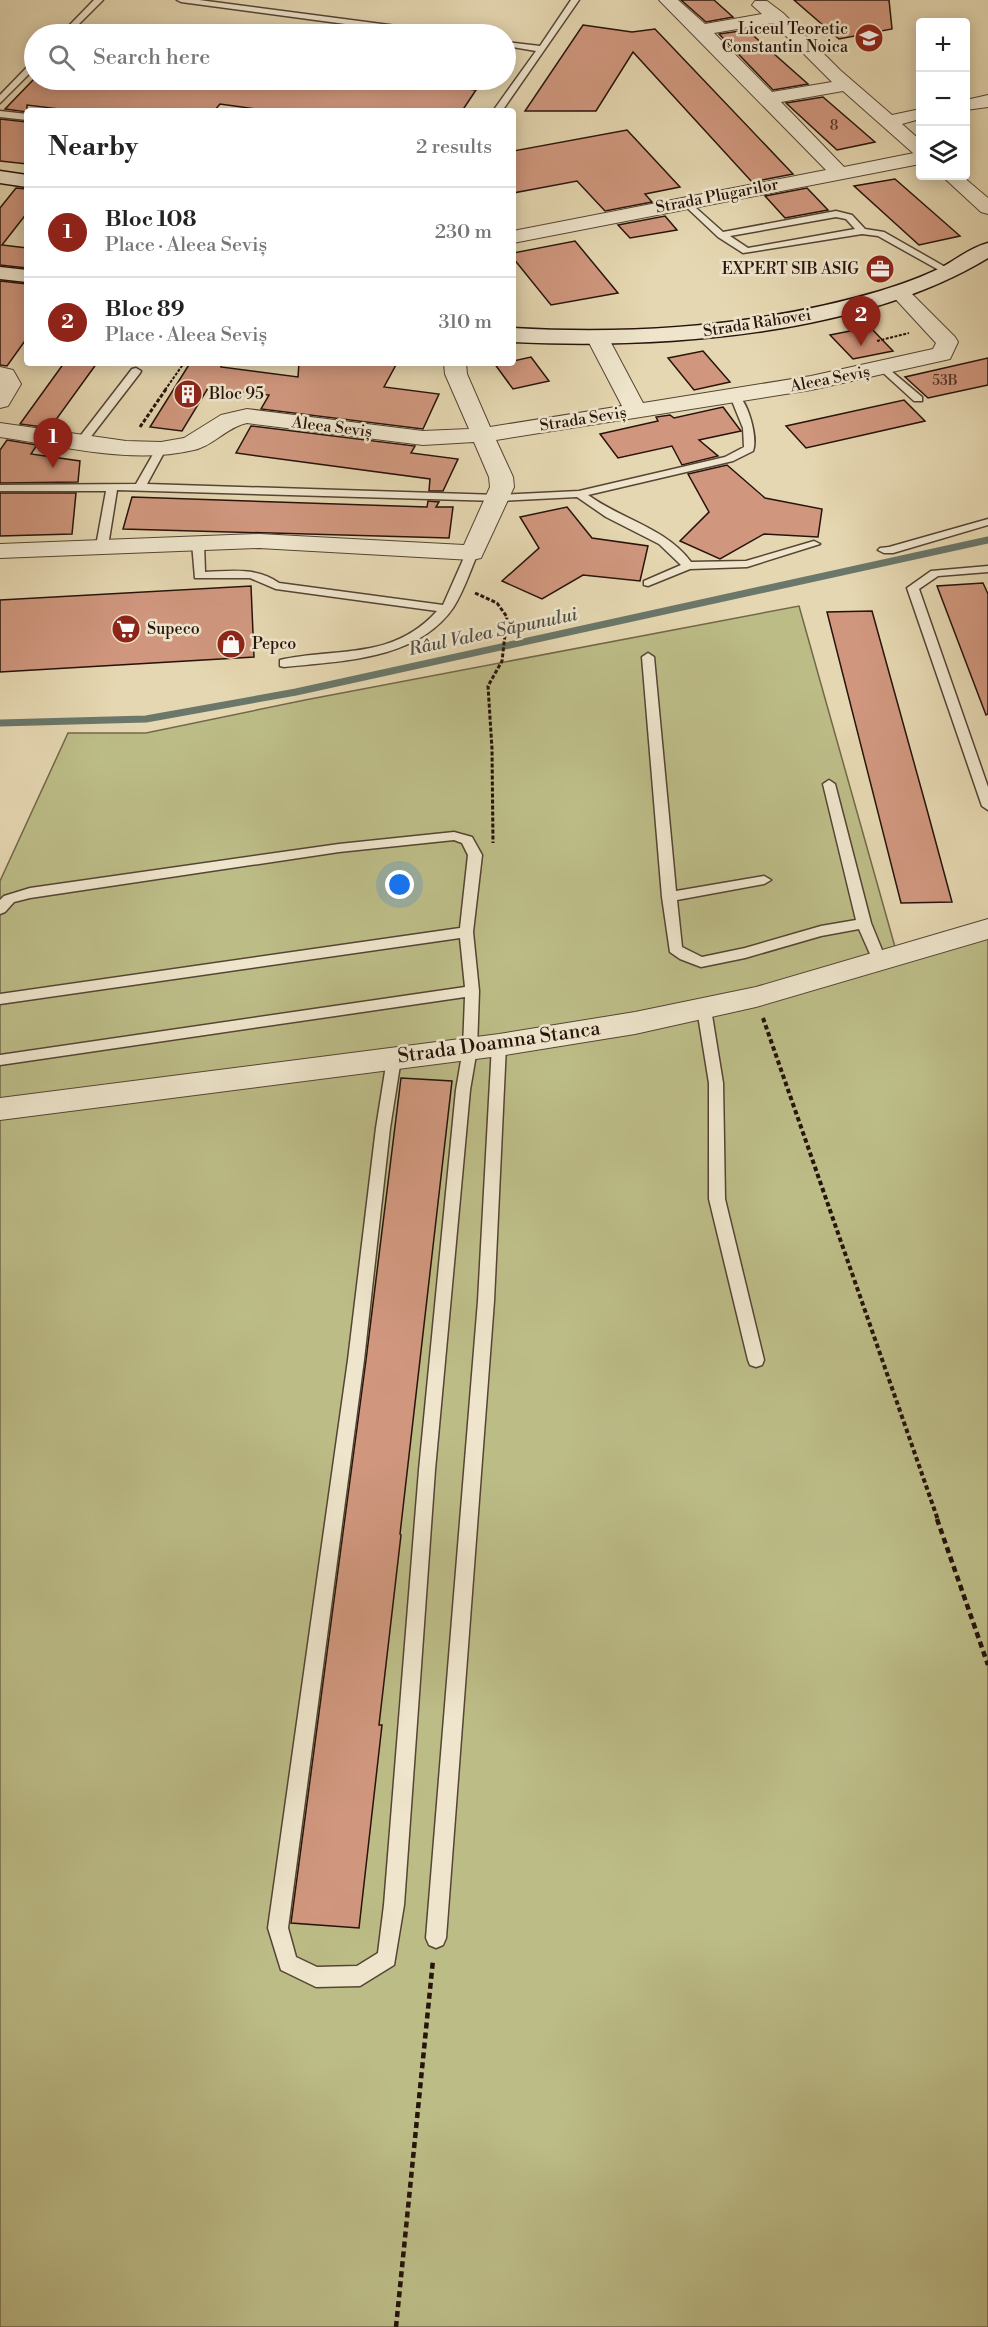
<!DOCTYPE html>
<meta charset="utf-8">
<style>
body{margin:0;font-family:"Libre Bodoni",serif;background:#f6f6f6;color:#222}
.controls{position:absolute;right:18px;top:18px;display:grid;overflow:hidden;border-radius:6px;box-shadow:0 3px 15px #0003}
.controls button{width:54px;height:54px;display:grid;place-items:center;padding:0;border:0;border-bottom:2px solid #e0e0e0;background:#fff;color:#222;font:30px sans-serif}
.you{position:absolute;left:400px;top:885px;width:21px;height:21px;margin:-15px;border:4px solid #fff;border-radius:50%;background:#1a73e8;box-shadow:0 0 0 9px #1a73e833}
.badge{display:grid;place-items:center;width:39px;height:39px;border-radius:50%;background:#8f2418;color:#fff;font-size:20px;font-weight:700}
.pin{position:absolute;translate:-50% -50px;filter:drop-shadow(0 2px 3px #0008)}
.pin::after{content:'';position:absolute;top:32px;width:21px;height:18px;background:inherit;clip-path:polygon(0 0,100% 0,50% 100%)}
.list{margin:0;padding:0;list-style:none}
h2{display:flex;justify-content:space-between;align-items:center;height:78px;margin:0;padding:0 24px;font-size:26px}
h2 small{font-size:20px;font-weight:400;color:#767676}
.list li{display:grid;grid-template-columns:39px 1fr auto;gap:18px;align-items:center;box-sizing:border-box;height:90px;padding:0 24px;border-top:2px solid #e0e0e0}
.list b{display:block;font-size:22px;white-space:nowrap}
.list p{margin:0;font-size:20px;white-space:nowrap;color:#767676}
.list em{font-size:20px;font-style:normal;color:#767676}
.icon{flex:none;width:33px;height:33px;fill:none;stroke:currentColor;stroke-width:2;stroke-linecap:round;stroke-linejoin:round}
.map{position:relative;flex:none;width:988px;height:2327px;overflow:hidden}
.search{position:absolute;background:#fff;box-shadow:0 3px 15px #0003;left:24px;top:24px;width:492px;height:66px;display:flex;align-items:center;gap:15px;box-sizing:border-box;padding:0 21px;border-radius:33px;color:#767676;font-size:22px}
.panel{position:absolute;background:#fff;box-shadow:0 3px 15px #0003;left:24px;top:108px;width:492px;height:258px;border-radius:6px}
.map>svg:first-child{display:block}
.green{fill:#bcbc87;stroke:#726849;stroke-width:1.5}
.lines{fill:none;stroke-linecap:round;stroke-linejoin:round}
.stream{stroke:#6a776a;stroke-width:7}
.building{fill:#d0977e;stroke:#27130b;stroke-width:1.5}
.lane-casing{stroke:#564434;stroke-width:3}
.street-casing{stroke:#564434;stroke-width:2}
.secondary-casing{stroke:#27130b;stroke-width:3}
.path-far3{stroke:#27130b;stroke-width:2;stroke-dasharray:3 1.5;stroke-linecap:butt}
.path-far2{stroke:#27130b;stroke-width:3;stroke-dasharray:4 2;stroke-linecap:butt}
.path-far1{stroke:#27130b;stroke-width:4;stroke-dasharray:4.5 3;stroke-linecap:butt}
.path{stroke:#27130b;stroke-width:4.5;stroke-dasharray:6 4;stroke-linecap:butt}
.lane{fill:#eee5cc;fill-rule:evenodd}
.street{fill:#eee5cc;fill-rule:evenodd}
.secondary{fill:#eee5cc;fill-rule:evenodd}
.labels{text-anchor:middle;dominant-baseline:central;stroke-width:5;stroke-linejoin:round;paint-order:stroke}
.far-number-label{font-size:14px;fill:#513428}
.far-poi-label{font-size:16px;fill:#27130b;stroke:#eee5cc;text-anchor:start}
.far-street-label{font-size:16px;fill:#27130b;stroke:#eee5cc}
.far-water-label{font-size:18px;font-style:italic;fill:#4e4d43;stroke:#eee5cc}
.street-label{font-size:20px;fill:#27130b;stroke:#eee5cc}
</style>
<div class="map">
<svg width="988" height="2327" viewBox="0 0 988 2327">
<rect width="100%" height="100%" fill="#e5d7b1"/>
<filter id="stains"><feTurbulence type="fractalNoise" baseFrequency=".00333" numOctaves="4"/><feColorMatrix values="0 0 0 0 .2 0 0 0 0 .09 0 0 0 0 .02 0 0 0 .5 -.17"/></filter>
<radialGradient id="worn" r=".72"><stop offset=".6" stop-color="#630" stop-opacity="0"/><stop offset="1" stop-color="#630" stop-opacity=".3"/></radialGradient>
<path class="green" d="M799,606L897,954L988,935V2327H0V881L68,733H146L305,700Z"/>
<g class="lines">
<path class="stream" d="M0,723L146,719L296,692L988,540"/>
</g>
<g class="building">
<path d="M681,0H714L733,17L706,22Z"/>
<path d="M794,0H889L892,29L839,39Z"/>
<path d="M583,25L632,32L655,29L793,174L752,182L633,52L596,111H525Z"/>
<path d="M747,30L808,84L773,90L719,34Z"/>
<path d="M33,80H394L476,90L462,111H271L220,104L214,111H76L27,105V112L5,109Z"/>
<path d="M823,97L875,142L837,150L786,103Z"/>
<path d="M0,119L27,122V164L0,161Z"/>
<path d="M627,130L680,187L645,194L652,202L605,211L577,181L513,193V151Z"/>
<path d="M895,179L960,236L919,245L854,186Z"/>
<path d="M16,188L27,189V213L2,245L27,248V268L0,265V208Z"/>
<path d="M807,188L828,210L785,218L765,196Z"/>
<path d="M665,216L677,230L630,238L618,225Z"/>
<path d="M575,241L618,293L551,305L513,258V253Z"/>
<path d="M0,281L27,284V338L7,366L0,365Z"/>
<path d="M870,327L893,351L853,359L830,335Z"/>
<path d="M703,351L730,382L694,390L668,358Z"/>
<path d="M531,357L549,381L513,389L494,363H513V361Z"/>
<path d="M988,358V385L928,398L905,377Z"/>
<path d="M64,363H97L50,428L20,424Z"/>
<path d="M190,363H223L221,367L298,377L299,363H397L384,387L439,394L423,429L261,409L269,395L208,388L182,431L150,427Z"/>
<path d="M904,400L925,421L806,448L786,426Z"/>
<path d="M723,407L741,431L699,440L718,456L682,465L672,446L618,458L600,434L658,421L656,417L670,415L674,418Z"/>
<path d="M251,426L415,446L411,453L458,459L443,491H429L430,479L236,453Z"/>
<path d="M7,440L37,445L31,454L80,461L78,482L0,483V450Z"/>
<path d="M727,465L765,498L822,509L818,537L764,534L720,559L680,541L709,512L688,474Z"/>
<path d="M0,493H76L72,534L0,536Z"/>
<path d="M132,497L427,507L428,501L439,502L436,507H453L449,538L123,529Z"/>
<path d="M567,507L592,538L648,546L640,581L583,575L542,599L502,581L539,548L520,517Z"/>
<path d="M983,583L988,594V714L986,715L937,586Z"/>
<path d="M251,586L254,657L0,672V600Z"/>
<path d="M872,611L926,806L952,902L901,903L827,612Z"/>
<path d="M401,1078L452,1081L400,1534L401,1535L379,1725H382L359,1928L291,1923L366,1360Z"/>
</g>
<g class="lines">
<g class="lane-casing">
<g id="lane">
<path d="M94,0H103L69,34H61Z"/>
<path d="M177,0H199L435,31L439,34H420L181,2Z"/>
<path d="M571,0H579L502,111H493L536,51L506,46V42L540,46Z"/>
<path d="M31,63H34V69L0,103V95Z"/>
<path d="M0,111L27,114V120L0,117Z"/>
<path d="M686,199L723,232L836,211L852,215L865,229L884,232L954,272L946,274L878,236L862,234L743,253L718,237L683,204L681,202ZM836,217L846,219L855,229L748,248L730,236Z"/>
<path d="M884,365L922,397V401H914L880,370L879,368Z"/>
<path d="M136,368L141,371L140,373L86,443H78V439L132,369Z"/>
<path d="M735,393C748,399 758,438 753,451L733,461L588,495C621,519 666,528 691,562L746,561L814,541L820,544L747,567L690,569L648,586L644,585V581L681,565L659,544L606,517L577,497L499,501L117,490L108,546L102,549L96,546L106,491H0V485L136,484L156,449L161,446L166,449L147,484L499,495L579,491L725,457L744,447L743,428L730,396Z"/>
<path d="M988,519V525L893,553H884L878,550L880,548L889,547Z"/>
<path d="M198,540L204,543L205,572C230,571 257,567 279,583L443,605L466,553L472,550L478,553C470,571 464,591 453,608C417,660 341,661 284,667L280,666V660C337,647 392,661 437,611L276,589L250,578H195L192,543Z"/>
<path d="M988,566V572L938,576L919,589L988,787V810L982,806L907,588L931,571Z"/>
<path d="M648,653L654,657L676,891L764,876L771,880L764,884L677,900L682,947L702,957L745,948L821,926L856,920L823,784L829,780L835,784L871,923L886,960L884,963H874L859,929L821,936L745,958L701,967L680,959L670,952L662,897L642,657Z"/>
<path d="M454,832L472,837L482,855L473,932L479,991L477,1049L470,1090L435,1470L404,1905L394,1965L360,1986L316,1987L281,1970L268,1928L348,1360L376,1128L387,1059L394,1054L401,1059L390,1128L364,1360L288,1928L296,1957L317,1967L357,1966L378,1953L384,1905L419,1470L456,1090L463,1049L465,997L0,1065V1055L465,987L460,938L0,1004V994L460,928L468,855L462,843L454,840L339,852L30,898L14,902L5,912L0,914V900L4,896L30,888L339,844Z"/>
<path d="M704,1004L711,1009L723,1083L725,1199L764,1360L762,1365L756,1367L750,1365L748,1360L709,1199V1083L697,1009Z"/>
<path d="M499,1040L506,1045L494,1301L446,1938L443,1945L436,1948L429,1945L426,1938L478,1301L492,1045Z"/>
</g>
</g>
<g class="street-casing">
<g id="street">
<path d="M659,0H678L705,24L762,14L752,5L755,1H767L783,13L840,70L892,115L920,109V119L902,124L920,140V164L513,243V231L826,170ZM773,23L832,82L772,92L714,33ZM843,91L913,153H914L844,167L781,102Z"/>
<path d="M988,95V107L966,110V100Z"/>
<path d="M942,176H962L988,198V214L981,212Z"/>
<path d="M899,286L906,288L955,337L958,342L950,359L811,390L496,440L513,477L514,487L481,558L472,560L259,548L0,558V544L259,534L464,545L490,487L489,477L474,442L423,445L247,423C227,427 213,446 194,450C131,465 63,446 0,437V423L126,441L161,442L184,438L221,415L247,409L423,431L469,429L445,374L444,363H466L467,374L490,427L622,406L586,337L589,332L597,331L605,332L608,337L643,403L811,376L933,349L936,343L889,292L892,288Z"/>
<path d="M0,367L13,370L21,384L8,406L0,408Z"/>
<path d="M988,919V939L756,1007L635,1034L499,1056L0,1120V1098L499,1034L635,1012L756,987Z"/>
</g>
</g>
<g class="secondary-casing">
<g id="secondary">
<path d="M0,171L27,175V187L0,183Z"/>
<path d="M988,243V258C859,336 661,349 513,342V328C636,335 761,326 880,291C902,284 923,277 944,266C958,258 972,247 988,243Z"/>
<path d="M0,267L27,270V282L0,279Z"/>
</g>
</g>
<g class="path-far3">
<path d="M877,341L909,333"/>
<path d="M165,390L184,363"/>
</g>
<g class="path-far2">
<path d="M140,427L166,389"/>
<path d="M475,593L497,603L507,617L502,661L488,686L492,749L493,843"/>
</g>
<path class="path-far1" d="M763,1018L938,1520"/>
<g class="path">
<path d="M937,1519L988,1665"/>
<path d="M396,2327L433,1960"/>
</g>
<use href="#lane" class="lane"/>
<use href="#street" class="street"/>
<use href="#secondary" class="secondary"/>
</g>
<defs>
<g id="school-disc" transform="scale(1.5)"><circle r="9.5" fill="#8f2418" stroke="#eee5cc"/><path d="M0-5L7-2L0 1L-7-2ZM-4 1L0 2.5L4 1V4Q0 6-4 4Z" fill="#fff"/></g>
<g id="office-disc" transform="scale(1.5)"><circle r="9.5" fill="#8f2418" stroke="#eee5cc"/><path d="M-6-3h4V-5.5h4V-3h4V5H-6ZM-1-4.5V-3h2v-1.5ZM-6 0V1H6V0Z" fill="#fff"/></g>
<g id="building-disc" transform="scale(1.5)"><circle r="9.5" fill="#8f2418" stroke="#eee5cc"/><path d="M-4-6H4V6H1V3H-1V6H-4ZM-2.5-4.3h1.7v1.8h-1.7ZM.8-4.3h1.7v1.8H.8ZM-2.5-1h1.7V.8h-1.7ZM.8-1h1.7V.8H.8Z" fill="#fff"/></g>
<g id="supermarket-disc" transform="scale(1.5)"><circle r="9.5" fill="#8f2418" stroke="#eee5cc"/><path d="M-6-5.5h2.5l.6 2H6L4.5 2H-2.5L-4.4-4H-6ZM-1.5 3.2a1.3 1.3 0 1 0 .1 0ZM3 3.2a1.3 1.3 0 1 0 .1 0Z" fill="#fff"/></g>
<g id="shop-disc" transform="scale(1.5)"><circle r="9.5" fill="#8f2418" stroke="#eee5cc"/><path d="M-5-2.5h2.3a2.7 3.5 0 0 1 5.4 0H5L5.5 6h-11ZM-1.5-2.5h3a1.5 2.3 0 0 0-3 0Z" fill="#fff"/></g>
</defs>
<g fill-rule="evenodd">
<use href="#school-disc" x="869" y="38"/>
<use href="#office-disc" x="880" y="269"/>
<use href="#building-disc" x="188" y="394"/>
<use href="#supermarket-disc" x="126" y="629"/>
<use href="#shop-disc" x="231" y="644"/>
</g>
<g class="labels">
<g class="far-number-label">
<text x="834" y="126">8</text>
<text x="945" y="381">53B</text>
</g>
<g class="far-poi-label">
<text x="848" y="29" text-anchor="end">Liceul Teoretic<tspan x="848" dy="18">Constantin Noica</tspan></text>
<text x="859" y="269" text-anchor="end">EXPERT SIB ASIG</text>
<text x="209" y="394">Bloc 95</text>
<text x="147" y="629">Supeco</text>
<text x="252" y="644">Pepco</text>
</g>
<g class="far-street-label">
<text transform="translate(717 196) rotate(-11)">Strada Plugarilor</text>
<text transform="translate(757 323) rotate(-9)">Strada Rahovei</text>
<text transform="translate(830 379) rotate(-11)">Aleea Seviș</text>
<text transform="translate(583 419) rotate(-9)">Strada Seviș</text>
<text transform="translate(332 427) rotate(7)">Aleea Seviș</text>
</g>
<g class="far-water-label">
<text transform="translate(493 632) rotate(-12)">Râul Valea Săpunului</text>
</g>
<g class="street-label">
<text transform="translate(499 1043) rotate(-8)">Strada Doamna Stanca</text>
</g>
</g>
<rect width="100%" height="100%" filter="url(#stains)"/>
<rect width="100%" height="100%" fill="url(#worn)"/>
</svg>
<div class="controls">
<button>+</button>
<button>−</button>
<button><svg class="icon" aria-label="layers" viewBox="0 0 24 24"><path d="M12 4l9 5-9 5-9-5zM3 14l9 5 9-5"/></svg></button>
</div>
<div class="you"></div>
<div class="pin badge" style="left:53px;top:468px">1</div>
<div class="pin badge" style="left:861px;top:346px">2</div>
<div class="search"><svg class="icon" aria-label="search" viewBox="0 0 24 24"><circle cx="10" cy="10" r="6"/><path d="M15 15l6 6"/></svg>Search here</div>
<section class="panel">
<h2>Nearby<small>2 results</small></h2>
<ul class="list">
<li><span class="badge">1</span><div><b>Bloc 108</b><p>Place · Aleea Seviș</p></div><em>230 m</em></li>
<li><span class="badge">2</span><div><b>Bloc 89</b><p>Place · Aleea Seviș</p></div><em>310 m</em></li>
</ul>
</section>
</div>
